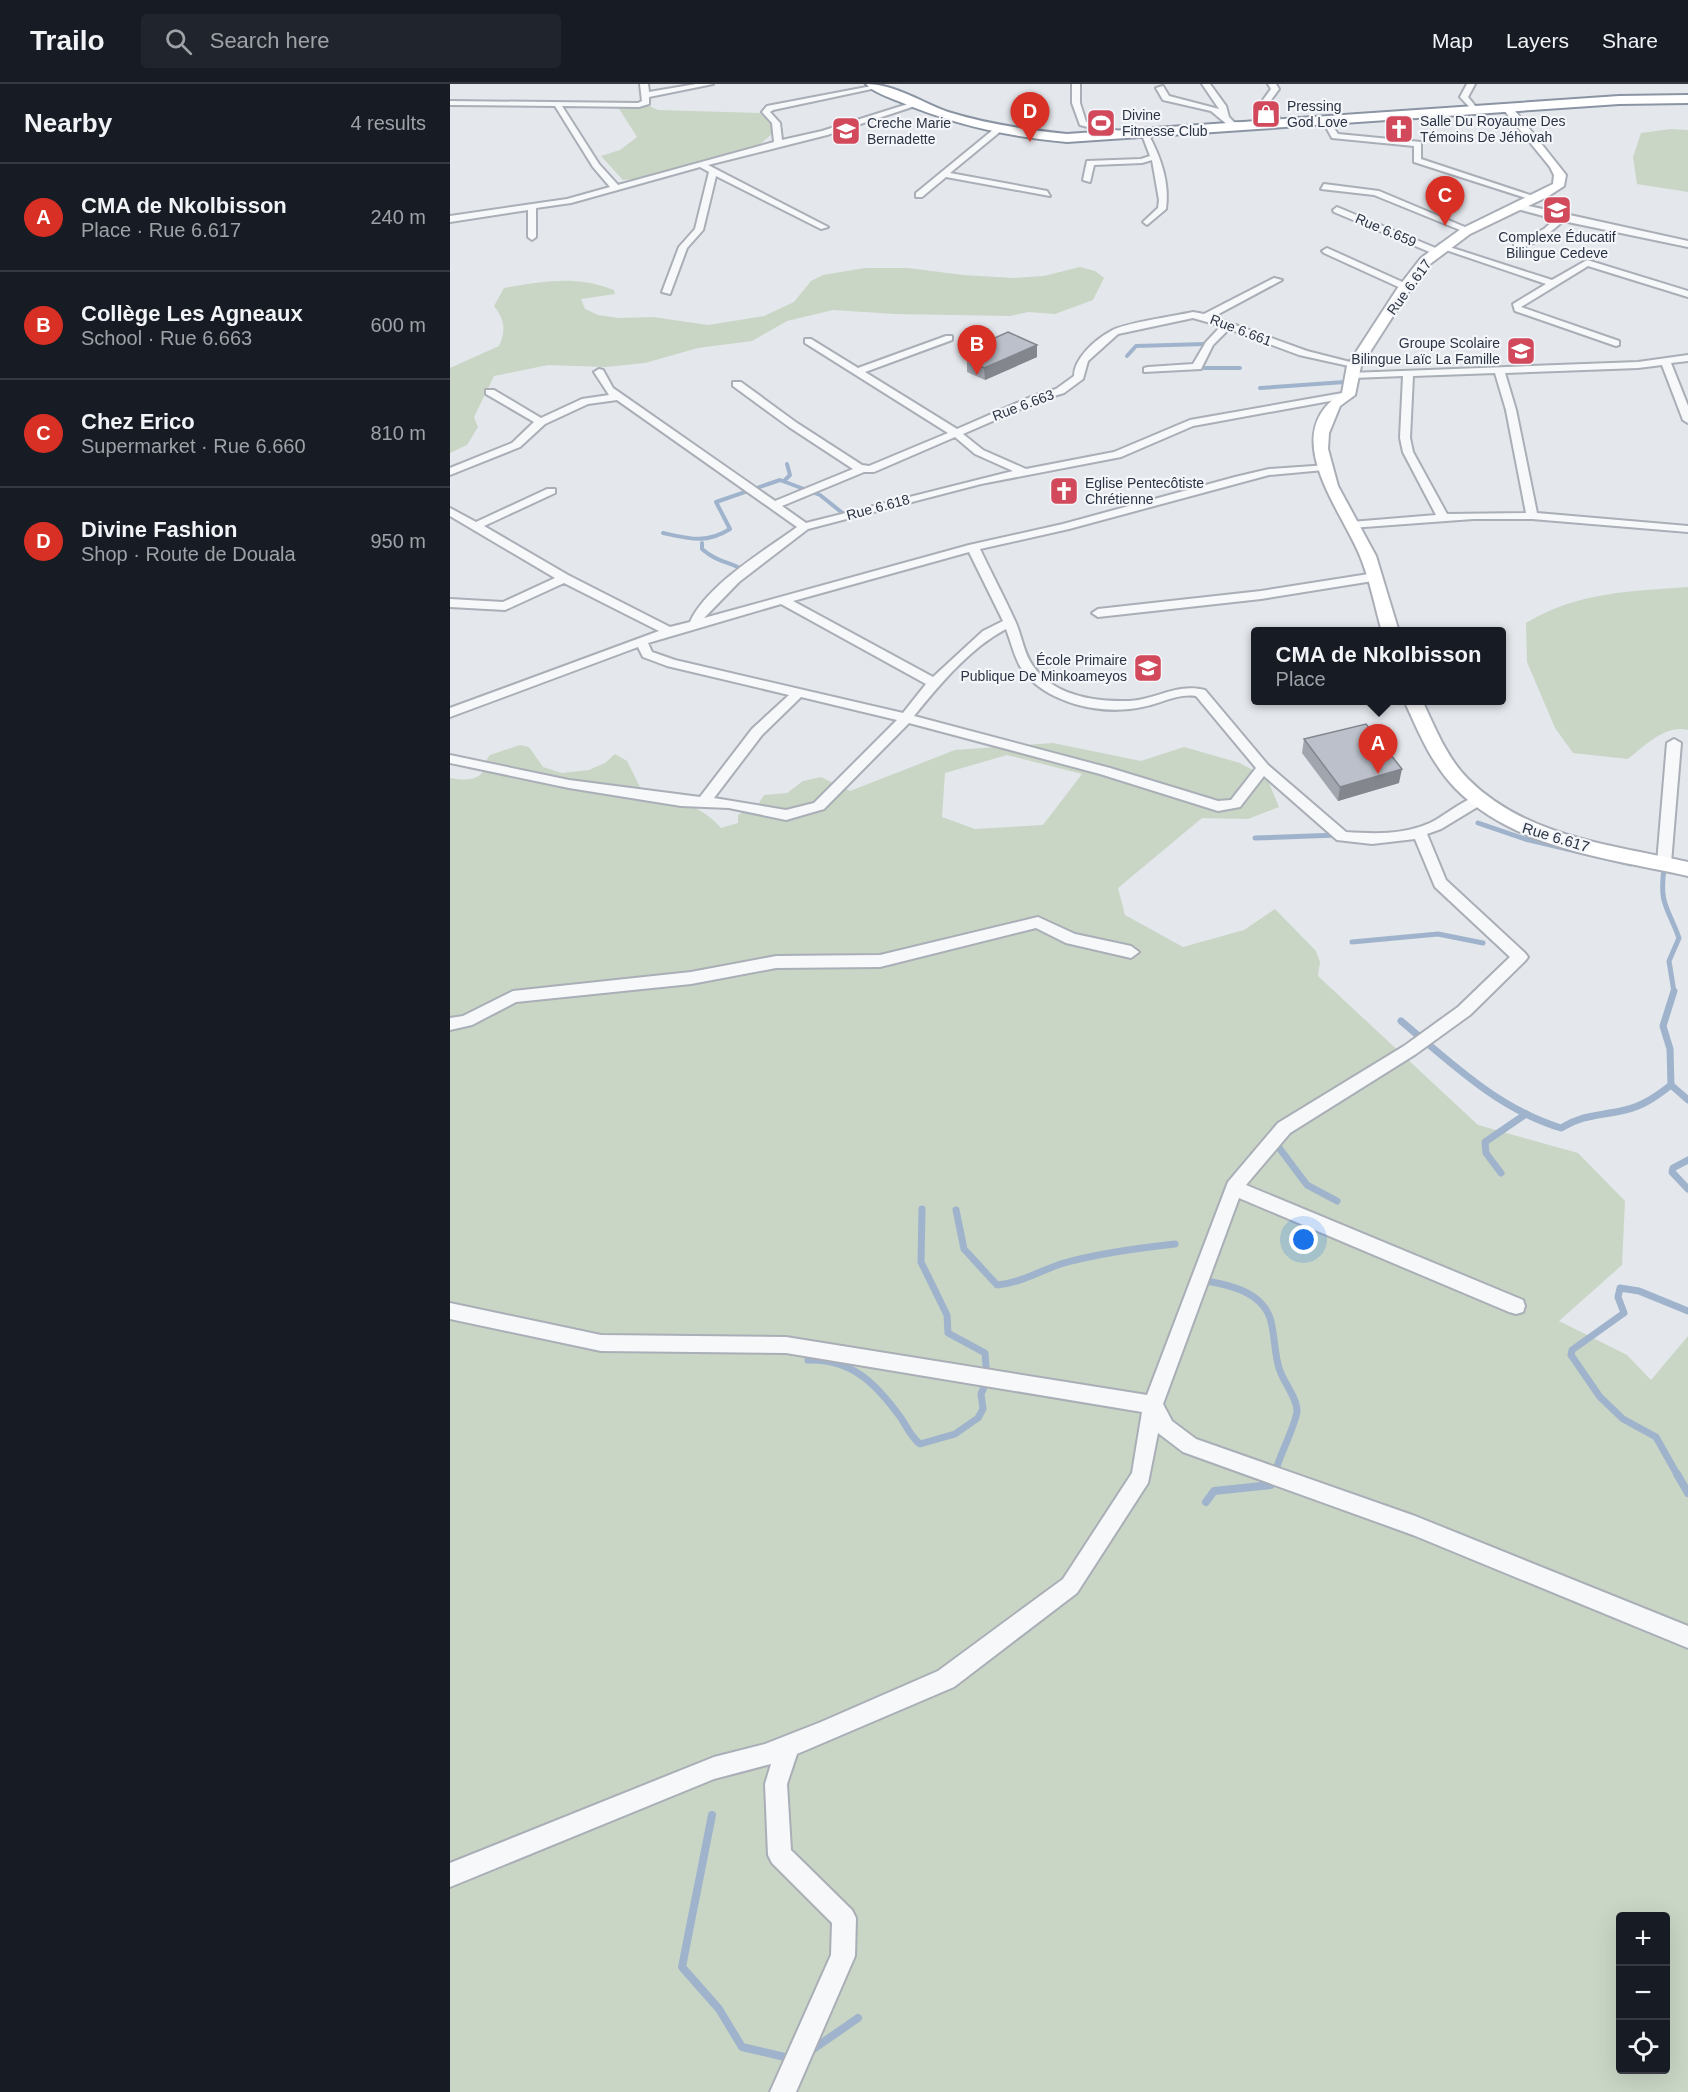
<!DOCTYPE html>
<meta charset="utf-8">
<style>
body{margin:0;font-family:Arial,sans-serif;background:#20242c;color:#f1f3f6}
.controls{position:absolute;right:18px;bottom:18px;display:grid;overflow:hidden;border-radius:6px;box-shadow:0 6px 24px #0002}
.controls button{width:54px;height:54px;display:grid;place-items:center;padding:0;border:0;border-bottom:2px solid #363941;background:#171b24;color:#f1f3f6;font:30px sans-serif}
.you{position:absolute;left:854px;top:1156px;width:21px;height:21px;margin:-15px;border:4px solid #fff;border-radius:50%;background:#1a73e8;box-shadow:0 0 0 9px #1a73e833}
.badge{display:grid;place-items:center;width:39px;height:39px;border-radius:50%;background:#d93025;color:#fff;font-size:20px;font-weight:700}
.pin{position:absolute;translate:-50% -50px;filter:drop-shadow(0 2px 3px #0008)}
.pin::after{content:'';position:absolute;top:32px;width:21px;height:18px;background:inherit;clip-path:polygon(0 0,100% 0,50% 100%)}
.popup{position:absolute;left:801px;top:543px;width:255px;height:78px;box-sizing:border-box;display:grid;place-content:center;border-radius:6px;background:#171b24;filter:drop-shadow(0 2px 4px #0005);font-size:20px;white-space:nowrap;color:#9ea1a6}
.popup b{font-size:22px;color:#f1f3f6}
.popup::after{content:'';position:absolute;left:50%;top:100%;margin-left:-12px;border:12px solid transparent;border-top-color:#171b24}
.list{margin:0;padding:0;list-style:none}
h2{display:flex;justify-content:space-between;align-items:center;height:78px;margin:0;padding:0 24px;font-size:26px}
h2 small{font-size:20px;font-weight:400;color:#9ea1a6}
.list li{display:grid;grid-template-columns:39px 1fr auto;gap:18px;align-items:center;box-sizing:border-box;height:108px;padding:0 24px;border-top:2px solid #363941}
.list b{display:block;font-size:22px;white-space:nowrap}
.list p{margin:0;font-size:20px;white-space:nowrap;color:#9ea1a6}
.list em{font-size:20px;font-style:normal;color:#9ea1a6}
.icon{flex:none;width:33px;height:33px;fill:none;stroke:currentColor;stroke-width:2;stroke-linecap:round;stroke-linejoin:round}
.map{position:relative;flex:none;width:1238px;height:2008px;overflow:hidden}
header{display:flex;align-items:center;gap:36px;box-sizing:border-box;height:84px;padding:0 30px;background:#171b24;border-bottom:2px solid #363941}
header strong{font-size:28px}
nav{display:flex;gap:33px;margin-inline-start:auto;font-size:21px}
.search{width:420px;height:54px;background:#20242c;display:flex;align-items:center;gap:15px;box-sizing:border-box;padding:0 21px;border-radius:6px;color:#9ea1a6;font-size:22px}
main{display:flex}
aside{flex:1;background:#171b24}
.map>svg:first-child{display:block}
.green{fill:#c9d6c5;fill-rule:evenodd}
.lines{fill:none;stroke-linecap:round;stroke-linejoin:round}
.stream-far3{stroke:#9fb4cc;stroke-width:4}
.stream-far2{stroke:#9fb4cc;stroke-width:5}
.stream-far1{stroke:#9fb4cc;stroke-width:7}
.stream{stroke:#9fb4cc;stroke-width:8}
.street-casing{stroke:#a9aeb7;stroke-width:4}
.secondary-casing{stroke:#a9aeb7;stroke-width:4}
.highway-casing{stroke:#8b94a3;stroke-width:4}
.street{fill:#f7f8fa;fill-rule:evenodd}
.secondary{fill:#fff;fill-rule:evenodd}
.highway{fill:#fff;fill-rule:evenodd}
.wall{fill:#a1a5ae}
.shaded-wall{fill:#83868d}
.building{fill:#bbc0ca;stroke:#83868d;stroke-width:1.5}
.labels{text-anchor:middle;dominant-baseline:central;stroke-width:4.5;stroke-linejoin:round;paint-order:stroke}
.far-poi-label{font-size:14px;fill:#2b3445;stroke:#f4f6f9;text-anchor:start}
.far-street-label{font-size:14px;fill:#2b3445;stroke:#f4f6f9}
.street-label{font-size:15px;fill:#2b3445;stroke:#f4f6f9}
</style>
<header>
<strong>Trailo</strong>
<div class="search"><svg class="icon" aria-label="search" viewBox="0 0 24 24"><circle cx="10" cy="10" r="6"/><path d="M15 15l6 6"/></svg>Search here</div>
<nav><a>Map</a><a>Layers</a><a>Share</a></nav>
</header>
<main>
<aside>
<h2>Nearby<small>4 results</small></h2>
<ul class="list">
<li><span class="badge">A</span><div><b>CMA de Nkolbisson</b><p>Place · Rue 6.617</p></div><em>240 m</em></li>
<li><span class="badge">B</span><div><b>Collège Les Agneaux</b><p>School · Rue 6.663</p></div><em>600 m</em></li>
<li><span class="badge">C</span><div><b>Chez Erico</b><p>Supermarket · Rue 6.660</p></div><em>810 m</em></li>
<li><span class="badge">D</span><div><b>Divine Fashion</b><p>Shop · Route de Douala</p></div><em>950 m</em></li>
</ul>
</aside>
<div class="map">
<svg width="1238" height="2008" viewBox="0 0 1238 2008">
<rect width="100%" height="100%" fill="#e4e7ec"/>
<g class="green">
<path d="M197,21L208,26L310,29L321,40L322,50L309,61L197,94L173,96L151,72L170,66L187,53L168,23Z"/>
<path d="M1221,45L1238,46V108L1187,100L1183,73L1191,49Z"/>
<path d="M630,183L645,187L654,194L643,216L605,230L578,228L560,232L445,230L383,226L337,237L302,257L248,264L195,279L155,283L98,281L44,292L24,333L28,343L17,361L0,369V284L49,262C56,246 55,236 44,222L54,204C93,197 126,191 164,206L165,210L131,215L135,225L148,231L169,234L203,233L258,241L314,232L344,218L361,197L373,191L415,184H458L513,191L563,194L594,192Z"/>
<path d="M1238,503V646C1216,640 1194,662 1178,675L1123,669L1105,644L1077,578L1076,539C1127,508 1181,507 1238,503Z"/>
<path d="M603,659L691,677L734,663L790,679L817,694L829,723L798,735L752,734L668,804L675,831L733,863L794,846L825,825L866,867L870,878L868,892L1028,1041L1128,1069L1175,1117L1172,1181L1109,1237L1177,1271L1201,1296L1238,1252V2008H0V694C11,696 28,698 34,686C37,680 35,676 40,671L70,661L79,663L93,683L112,689L139,686L155,679L165,670L177,677L193,709C223,716 251,720 271,744L288,739V731L309,719L314,711L337,709L353,697L371,693L400,707L505,666ZM557,671L632,690L593,741L525,745L492,733L495,689ZM1170,1832H1216V1986H1170Z"/>
</g>
<g class="lines">
<g class="stream-far3">
<path d="M677,272L686,262L755,260"/>
<path d="M751,284H790"/>
<path d="M810,304L895,298"/>
<path d="M335,396L340,391L337,380"/>
<path d="M213,449C240,455 256,460 280,445L266,418L330,396L370,411L395,431"/>
<path d="M252,459V465C268,479 279,477 295,487"/>
</g>
<g class="stream-far2">
<path d="M1028,739L1075,755L1181,780"/>
<path d="M805,754L888,751"/>
<path d="M1209,784L1214,785C1209,821 1218,823 1229,854L1219,877L1224,908"/>
<path d="M902,858L988,850L1033,859"/>
</g>
<g class="stream-far1">
<path d="M1224,907L1213,942L1220,965L1221,1001L1238,1016"/>
<path d="M951,937C1000,978 1048,1025 1111,1044C1134,1030 1150,1032 1175,1026C1193,1022 1207,1012 1221,1001"/>
<path d="M824,1057L857,1101L887,1117"/>
<path d="M1238,1076L1223,1084L1222,1088L1238,1105"/>
<path d="M1051,1089L1036,1069L1035,1058L1076,1030"/>
<path d="M506,1126L514,1165L547,1201C571,1199 591,1186 614,1179C650,1169 688,1164 725,1160"/>
<path d="M756,1197C780,1201 811,1208 820,1234C825,1250 824,1268 829,1284C833,1298 847,1313 847,1327C846,1341 828,1374 824,1392"/>
<path d="M358,1276C402,1274 427,1301 451,1334C457,1343 461,1353 470,1360L505,1350L528,1334L533,1325L531,1310L537,1296L535,1269L498,1249L497,1231L471,1178L472,1125"/>
<path d="M1228,1392L1206,1353L1173,1335L1150,1313L1121,1271L1122,1266L1174,1229L1168,1213L1170,1204L1189,1207L1238,1227"/>
</g>
<g class="stream">
<path d="M1227,1390L1238,1409"/>
<path d="M756,1418L764,1407L821,1401L824,1390"/>
<path d="M262,1731L232,1883L269,1925L292,1963L343,1975"/>
<path d="M359,1968L408,1934"/>
</g>
<g class="street-casing">
<g id="street">
<path d="M190,0H198L199,8L246,0H263L199,13V20L189,23L112,22L149,80L168,101L324,58L322,39L312,28L317,22L427,1L431,3L323,26L320,28L330,39L332,56L372,47L461,19L468,21L377,51L258,81L378,143L371,145L266,92L253,146L237,164L220,210L212,208L229,163L245,145L259,88L250,83L121,119L86,124V153L82,156L78,153V126L0,138V132L117,115L160,103L143,83L105,22L0,21V17L188,19L192,17Z"/>
<path d="M622,0H630V19L636,38L676,49V53L630,41L622,19Z"/>
<path d="M752,0H760L776,22L779,33L784,38L804,40V44L779,42L761,27L713,16L706,4L713,2L719,12L769,25Z"/>
<path d="M818,0H826L829,5L821,16L833,42H827L813,16L821,5Z"/>
<path d="M1017,0H1025L1018,13L1031,29H1025L1010,13Z"/>
<path d="M871,34H877L888,50L971,58V75L1092,115L1085,117L964,78V62L882,54Z"/>
<path d="M544,45L551,47L500,89L597,107L600,112L496,93L472,113H466V109Z"/>
<path d="M691,48H697C710,71 720,98 716,125L697,141L693,138L708,124L709,116L702,76L692,79L644,81L640,98L633,96L637,77L691,75L700,72Z"/>
<path d="M874,100L929,107L1022,146L1015,148L924,111L871,105Z"/>
<path d="M1070,120L1238,157V163L1113,137C1101,148 1081,165 1064,164V160L1094,145L1105,135L1067,125V121Z"/>
<path d="M887,123L988,165L990,167L982,169L884,128L883,126Z"/>
<path d="M990,160L1102,196L1137,176L1238,207V213L1138,182L1071,223L1169,257V261L1166,262L1065,227L1063,220L1096,200L990,164Z"/>
<path d="M877,164L959,201L961,203L953,205L874,169L872,167Z"/>
<path d="M824,194L832,196L763,233L857,267L908,280V284L849,271L779,245L763,261L751,285L694,288V284L698,283L743,280L756,258L771,242L743,234L668,250L638,277L633,295L614,309L591,316L513,350L533,366L576,385L664,368L740,336L898,308L902,309V313L743,342L671,373L531,400L358,445L289,498L254,534L519,461L613,440L785,393L819,385L878,381L879,383L874,386L819,391L619,445L530,465C542,490 555,515 566,539C572,553 574,570 583,582C604,612 645,618 679,617C706,616 726,599 755,606L818,681L896,748C925,750 952,751 980,739C994,733 1020,709 1034,713V719L991,745L977,750L996,796L1075,869L1078,873L1075,877L1020,931L966,970L840,1049L796,1101L1073,1216L1075,1222L1073,1228L1066,1230L1059,1228L789,1114L713,1320L722,1337L746,1355L965,1432L1238,1542V1564L963,1451L733,1368L708,1349L698,1399L627,1509L504,1603L347,1670L337,1700L341,1766L402,1826L406,1834L405,1872L346,2008H320L381,1871L382,1839L322,1779L318,1771L315,1700L321,1680L264,1695L0,1803V1779L264,1673L315,1660L371,1638L488,1587L613,1495L682,1389L692,1328L336,1269L151,1267L0,1235V1219L151,1251L336,1253L697,1311L778,1098L828,1039L954,962L1008,923L1060,873L985,803L965,755L922,760L887,756L814,692L790,723L768,727L650,690L459,639L374,725L336,736L279,724L231,722L119,704L0,679V671L119,696L250,713L302,645L339,611L217,582L193,573L188,563L0,633V624L209,547L114,499L55,526L0,523V515L53,518L105,494L0,432V424L26,438L97,405H105V409L34,442L118,491L220,543L240,538C257,501 314,467 347,443L167,316L138,320L95,340L70,363L0,391V384L62,359L84,338L36,310V306H44L91,334L132,315L159,311L144,288L149,285L153,286L163,304L325,417L403,385L339,343L283,302V298H291L347,339L412,381L419,382L498,349L355,259V255H361L408,284L496,252H502V256L415,288L507,345L583,312L606,305L624,292C624,274 646,255 661,247C673,239 726,232 743,228L754,230ZM505,353L525,370L563,387L356,439L332,422L414,388H424ZM519,468L553,537L533,547L483,593L343,517ZM331,520L476,600L453,629L225,576L202,568L198,559ZM556,545C561,558 564,572 571,584C594,619 652,632 692,623C711,620 726,609 746,612L806,684L781,716L768,717L660,684L464,632C490,600 520,564 556,545ZM351,613L447,636L364,719L336,726L264,714L312,651Z"/>
<path d="M1238,271V277L1221,279L1238,322V339L1233,336L1212,281L1188,284L1055,289L1066,326L1087,429L1238,442V448L1082,435H1023L901,444L895,441L901,438L986,431L953,368L950,354L953,292L904,294L900,293V289L1188,278ZM1045,289L1056,326L1076,429L997,430L963,368L960,354L963,292Z"/>
<path d="M925,489L929,490V496L811,515L648,533L642,529L648,525L811,507Z"/>
<path d="M1224,655L1231,659L1221,779L1214,784L1207,779L1217,659Z"/>
<path d="M588,833L625,850L681,862L689,868L681,874L616,859L586,844L430,883L326,884L241,900L66,918L22,941L0,946V934L13,932L63,907L241,888L326,872L430,871Z"/>
</g>
</g>
<g class="secondary-casing">
<g id="secondary">
<path d="M1058,22L1062,23L1116,91L1114,102L1097,113L1020,150L980,180L959,207L911,282L905,311L890,322L879,349L878,365L888,402L926,472L949,548H932C925,523 920,496 910,472C891,425 827,350 892,309L897,282L947,205L971,174L1011,145L1103,100L1104,91L1100,83L1053,25Z"/>
<path d="M954,616H972C985,644 997,674 1018,695C1076,753 1161,761 1238,778V792C1158,774 1065,765 1005,704C981,679 968,647 954,616Z"/>
</g>
</g>
<g class="highway-casing">
<path id="highway" d="M416,0C444,0 471,18 498,28C537,40 577,46 617,50L1169,12L1238,11V19L1169,20L617,58C558,53 502,40 448,17C438,13 423,8 416,0Z"/>
</g>
<use href="#street" class="street"/>
<use href="#secondary" class="secondary"/>
<use href="#highway" class="highway"/>
</g>
<g class="wall">
<path d="M587,261V273L535,296L517,288V275L523,273L522,264Z"/>
<path d="M854,655L949,699L888,717L852,669Z"/>
</g>
<g class="shaded-wall">
<path d="M587,261V273L535,296L534,284Z"/>
<path d="M952,685L949,699L888,717L890,703Z"/>
</g>
<g class="building">
<path d="M558,248L587,261L534,284L517,275L532,269L522,264Z"/>
<path d="M916,640L952,685L890,703L854,655Z"/>
</g>
<defs>
<g id="shop-square" transform="scale(1.5)"><rect x="-9" y="-9" width="18" height="18" rx="4" fill="#d1495b" stroke="#f4f6f9"/><path d="M-5-2.5h2.3a2.7 3.5 0 0 1 5.4 0H5L5.5 6h-11ZM-1.5-2.5h3a1.5 2.3 0 0 0-3 0Z" fill="#fff"/></g>
<g id="stadium-square" transform="scale(1.5)"><rect x="-9" y="-9" width="18" height="18" rx="4" fill="#d1495b" stroke="#f4f6f9"/><path d="M0-5a6.5 5 0 1 0 0 10a6.5 5 0 1 0 0-10ZM-3.5-1.8h7v3.6h-7Z" fill="#fff"/></g>
<g id="church-square" transform="scale(1.5)"><rect x="-9" y="-9" width="18" height="18" rx="4" fill="#d1495b" stroke="#f4f6f9"/><path d="M-1.2-6h2.4v3.5h3.3v2.4h-3.3V6h-2.4V-.1h-3.3v-2.4h3.3Z" fill="#fff"/></g>
<g id="school-square" transform="scale(1.5)"><rect x="-9" y="-9" width="18" height="18" rx="4" fill="#d1495b" stroke="#f4f6f9"/><path d="M0-5L7-2L0 1L-7-2ZM-4 1L0 2.5L4 1V4Q0 6-4 4Z" fill="#fff"/></g>
</defs>
<g fill-rule="evenodd">
<use href="#shop-square" x="816" y="30"/>
<use href="#stadium-square" x="651" y="39"/>
<use href="#church-square" x="949" y="45"/>
<use href="#school-square" x="396" y="47"/>
<use href="#school-square" x="1107" y="126"/>
<use href="#school-square" x="1071" y="267"/>
<use href="#church-square" x="614" y="407"/>
<use href="#school-square" x="698" y="584"/>
</g>
<g class="labels">
<g class="far-poi-label">
<text x="837" y="22">Pressing<tspan x="837" dy="16">God Love</tspan></text>
<text x="672" y="31">Divine<tspan x="672" dy="16">Fitnesse Club</tspan></text>
<text x="970" y="37">Salle Du Royaume Des<tspan x="970" dy="16">Témoins De Jéhovah</tspan></text>
<text x="417" y="39">Creche Marie<tspan x="417" dy="16">Bernadette</tspan></text>
<text x="1107" y="153" text-anchor="middle">Complexe Éducatif<tspan x="1107" dy="16">Bilingue Cedeve</tspan></text>
<text x="1050" y="259" text-anchor="end">Groupe Scolaire<tspan x="1050" dy="16">Bilingue Laïc La Famille</tspan></text>
<text x="635" y="399">Eglise Pentecôtiste<tspan x="635" dy="16">Chrétienne</tspan></text>
<text x="677" y="576" text-anchor="end">École Primaire<tspan x="677" dy="16">Publique De Minkoameyos</tspan></text>
</g>
<g class="far-street-label">
<text transform="translate(936 146) rotate(23)">Rue 6.659</text>
<text transform="translate(959 203) rotate(-54)">Rue 6.617</text>
<text transform="translate(791 246) rotate(21)">Rue 6.661</text>
<text transform="translate(573 321) rotate(-21)">Rue 6.663</text>
<text transform="translate(428 423) rotate(-15)">Rue 6.618</text>
</g>
<g class="street-label">
<text transform="translate(1106 753) rotate(17)">Rue 6.617</text>
</g>
</g>
</svg>
<div class="controls">
<button>+</button>
<button>−</button>
<button><svg class="icon" aria-label="locate" viewBox="0 0 24 24"><circle cx="12" cy="12" r="6"/><path d="M12 2v4M12 18v4M2 12h4M18 12h4"/></svg></button>
</div>
<div class="you"></div>
<div class="pin badge" style="left:928px;top:690px">A</div>
<div class="popup"><b>CMA de Nkolbisson</b>Place</div>
<div class="pin badge" style="left:527px;top:291px">B</div>
<div class="pin badge" style="left:995px;top:142px">C</div>
<div class="pin badge" style="left:580px;top:58px">D</div>
</div>
</main>
